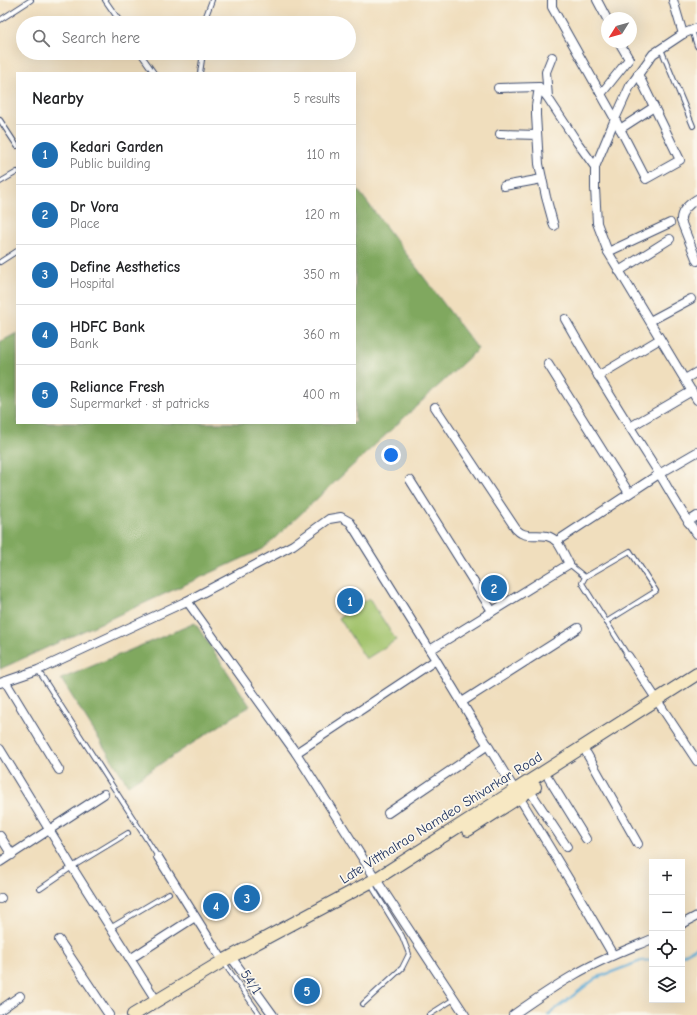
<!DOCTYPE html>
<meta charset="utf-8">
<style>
body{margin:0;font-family:"Comic Neue",sans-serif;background:#f6f6f6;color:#202124}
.controls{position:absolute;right:12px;bottom:12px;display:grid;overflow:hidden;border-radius:0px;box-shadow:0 4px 16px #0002}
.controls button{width:36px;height:36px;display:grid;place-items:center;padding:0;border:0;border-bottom:1px solid #e0e0e0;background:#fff;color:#202124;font:20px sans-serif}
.compass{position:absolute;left:601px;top:12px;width:36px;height:36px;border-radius:50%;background:#fff;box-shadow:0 4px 16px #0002;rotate:233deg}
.you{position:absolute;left:391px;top:455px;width:14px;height:14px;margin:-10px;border:3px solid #fff;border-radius:50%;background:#1a73e8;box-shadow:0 0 0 6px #1a73e833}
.badge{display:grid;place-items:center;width:26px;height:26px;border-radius:50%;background:#1f6fb2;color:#fff;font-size:13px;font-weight:700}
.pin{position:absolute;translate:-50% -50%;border:2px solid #fff;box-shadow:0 1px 4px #0006}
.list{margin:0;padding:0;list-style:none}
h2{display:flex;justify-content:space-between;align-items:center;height:52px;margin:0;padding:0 16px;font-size:17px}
h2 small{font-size:13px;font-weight:400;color:#757577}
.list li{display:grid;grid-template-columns:26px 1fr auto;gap:12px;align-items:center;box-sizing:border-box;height:60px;padding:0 16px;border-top:1px solid #e0e0e0}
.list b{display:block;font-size:15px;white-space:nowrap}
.list p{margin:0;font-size:13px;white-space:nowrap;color:#757577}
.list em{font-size:13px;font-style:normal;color:#757577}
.icon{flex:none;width:22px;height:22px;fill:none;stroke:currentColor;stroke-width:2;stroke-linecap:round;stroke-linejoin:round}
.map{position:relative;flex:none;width:697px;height:1015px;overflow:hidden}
.search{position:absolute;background:#fff;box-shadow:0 4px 16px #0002;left:16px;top:16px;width:340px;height:44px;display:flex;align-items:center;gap:10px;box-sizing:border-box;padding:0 14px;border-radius:22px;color:#757577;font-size:15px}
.panel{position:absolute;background:#fff;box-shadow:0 4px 16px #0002;left:16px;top:72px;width:340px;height:352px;border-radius:0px}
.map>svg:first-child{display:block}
.green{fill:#a1c26b;stroke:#5e7864}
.forest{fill:#80a85f;stroke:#4e6c5e}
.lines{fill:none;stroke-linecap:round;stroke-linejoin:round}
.stream{stroke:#5ba9d4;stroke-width:2.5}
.service-casing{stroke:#3b496c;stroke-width:6}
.minor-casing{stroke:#3b496c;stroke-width:10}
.secondary-casing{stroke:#3b496c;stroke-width:14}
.service{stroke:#fff;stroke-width:4}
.minor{stroke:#fff;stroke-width:8}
.secondary{stroke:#f7e8c3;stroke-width:12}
.labels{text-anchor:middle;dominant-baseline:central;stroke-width:3.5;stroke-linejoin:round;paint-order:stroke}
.street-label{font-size:14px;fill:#1b2f5e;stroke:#fbf7ec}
</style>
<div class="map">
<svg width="697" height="1015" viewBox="0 0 697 1015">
<rect width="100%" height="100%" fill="#fbf7ec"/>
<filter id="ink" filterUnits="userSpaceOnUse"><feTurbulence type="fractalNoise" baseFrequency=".025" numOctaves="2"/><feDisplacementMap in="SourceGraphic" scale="8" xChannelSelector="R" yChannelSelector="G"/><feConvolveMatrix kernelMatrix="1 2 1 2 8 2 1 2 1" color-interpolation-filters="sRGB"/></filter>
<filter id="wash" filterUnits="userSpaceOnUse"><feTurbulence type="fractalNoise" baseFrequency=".012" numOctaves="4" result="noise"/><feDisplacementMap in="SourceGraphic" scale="16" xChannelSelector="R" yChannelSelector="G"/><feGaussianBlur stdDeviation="0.9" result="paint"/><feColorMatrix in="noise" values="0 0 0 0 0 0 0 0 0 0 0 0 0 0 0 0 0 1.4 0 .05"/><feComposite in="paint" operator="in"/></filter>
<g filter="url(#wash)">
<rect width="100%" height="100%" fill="#f0debd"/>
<path class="green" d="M369,598L396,640L366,659L339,618Z"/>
<g class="forest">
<path d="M355,186L478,349L263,549L0,669V342L17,333V423H355Z"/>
<path d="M195,623L250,706L128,785L61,679Z"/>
</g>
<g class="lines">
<g class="stream">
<path d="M682,955L697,947"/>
<path d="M548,1015L596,978L641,961L652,960"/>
</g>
</g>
</g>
<g filter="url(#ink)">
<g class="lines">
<g class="service-casing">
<g id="service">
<path d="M105,0L121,23"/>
<path d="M0,20L31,0"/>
<path d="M206,23V16L212,0"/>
<path d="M692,30L697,46"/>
<path d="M661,49L693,126"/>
<path d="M140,53L154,73"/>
<path d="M200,73L203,53"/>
<path d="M0,120L17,146"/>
<path d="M0,182L17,172"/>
<path d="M0,262L17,251"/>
<path d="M569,564L585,577L582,583L628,656"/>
<path d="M585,577L630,551L656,591L606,622"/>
<path d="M38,670L158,857"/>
<path d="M40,889L72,867L128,833"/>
<path d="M110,928L169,893"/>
<path d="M224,963L260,1015"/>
<path d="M363,1004L402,968L409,954L402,936L371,885"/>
<path d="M429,1015L454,999"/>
</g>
</g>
<g class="minor-casing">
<g id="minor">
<path d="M552,0V7L615,119L646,179L680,160L638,74"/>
<path d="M597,0L607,19"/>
<path d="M673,0L683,34"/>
<path d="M697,28L683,34L653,54L630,86L615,119L595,167V188L597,223L608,252L697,400"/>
<path d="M498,88L539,87"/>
<path d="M601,94L629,59L619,42"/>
<path d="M548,97L546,72L552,57"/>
<path d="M620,129L654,107"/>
<path d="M500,134L537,135"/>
<path d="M504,186L542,179"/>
<path d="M697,199C689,204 680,211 681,221L697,261"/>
<path d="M554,226L546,197L539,164L536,115V106L539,87L548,98L577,142L595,167"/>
<path d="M608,252L670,223"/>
<path d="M619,271L670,239"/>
<path d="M565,319C594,370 625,420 657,470C670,491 682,514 697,534"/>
<path d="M650,321L691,299"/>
<path d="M548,364L629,493"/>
<path d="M598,376L660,339"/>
<path d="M685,379L697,372"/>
<path d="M630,427L692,391"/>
<path d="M410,480L492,611"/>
<path d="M688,522L697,516"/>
<path d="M557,541L659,474L697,452"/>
<path d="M430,650L569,564C566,558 561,547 557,542C546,530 531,539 521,533C519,532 517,530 516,529L435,407"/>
<path d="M628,656L657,700"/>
<path d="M5,681L59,770"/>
<path d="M0,683L38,670L187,601"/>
<path d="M462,702L578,628"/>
<path d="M660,705L697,761"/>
<path d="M0,749L72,867L156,1000"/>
<path d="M296,753L436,660"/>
<path d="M587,754L638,844"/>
<path d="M549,779L586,839"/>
<path d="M530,791L567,847"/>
<path d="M388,813L488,745"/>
<path d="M0,836L12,855"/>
<path d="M158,857L223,961"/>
<path d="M0,862L104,794"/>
<path d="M0,899L1,898"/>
<path d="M682,924L697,916"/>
<path d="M59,940L109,1015"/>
<path d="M231,957L273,1015"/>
<path d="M130,959L195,917"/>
<path d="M0,1010L20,996"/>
<path d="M465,1015L379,884L296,753L187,601L293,545L329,519L341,517L350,522L436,660L573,886L613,955"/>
<path d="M513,1015C533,1001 553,987 574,975C599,960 626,950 652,939"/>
</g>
</g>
<g class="secondary-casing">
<g id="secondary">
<path d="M468,830L535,787"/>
<path d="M133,1015L223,961L376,879L697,674"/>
</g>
</g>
<use href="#service" class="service"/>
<use href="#minor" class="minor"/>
<use href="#secondary" class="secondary"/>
</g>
</g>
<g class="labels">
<g class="street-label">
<text transform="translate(441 818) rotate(-32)">Late Vitthalrao Namdeo Shivarkar Road</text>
<text transform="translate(251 982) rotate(56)">54/1</text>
</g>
</g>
</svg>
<div class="controls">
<button>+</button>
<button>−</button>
<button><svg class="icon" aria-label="locate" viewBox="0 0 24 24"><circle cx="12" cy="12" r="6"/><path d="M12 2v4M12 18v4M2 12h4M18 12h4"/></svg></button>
<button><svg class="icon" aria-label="layers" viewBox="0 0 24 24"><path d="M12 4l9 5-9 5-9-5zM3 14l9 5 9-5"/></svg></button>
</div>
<svg class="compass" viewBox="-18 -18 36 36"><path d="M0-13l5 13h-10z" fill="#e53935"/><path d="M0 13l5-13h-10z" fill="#757577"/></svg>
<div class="you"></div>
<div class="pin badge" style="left:350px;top:601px">1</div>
<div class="pin badge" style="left:494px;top:588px">2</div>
<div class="pin badge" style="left:247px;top:898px">3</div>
<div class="pin badge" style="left:216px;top:906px">4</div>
<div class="pin badge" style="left:307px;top:991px">5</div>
<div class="search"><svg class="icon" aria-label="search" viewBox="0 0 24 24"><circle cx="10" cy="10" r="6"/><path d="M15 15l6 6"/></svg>Search here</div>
<section class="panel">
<h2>Nearby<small>5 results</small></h2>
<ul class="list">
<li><span class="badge">1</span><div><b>Kedari Garden</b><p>Public building</p></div><em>110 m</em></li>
<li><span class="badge">2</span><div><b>Dr Vora</b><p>Place</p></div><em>120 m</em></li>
<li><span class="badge">3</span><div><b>Define Aesthetics</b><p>Hospital</p></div><em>350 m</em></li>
<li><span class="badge">4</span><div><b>HDFC Bank</b><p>Bank</p></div><em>360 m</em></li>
<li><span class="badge">5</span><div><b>Reliance Fresh</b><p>Supermarket · st patricks</p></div><em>400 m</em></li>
</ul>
</section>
</div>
